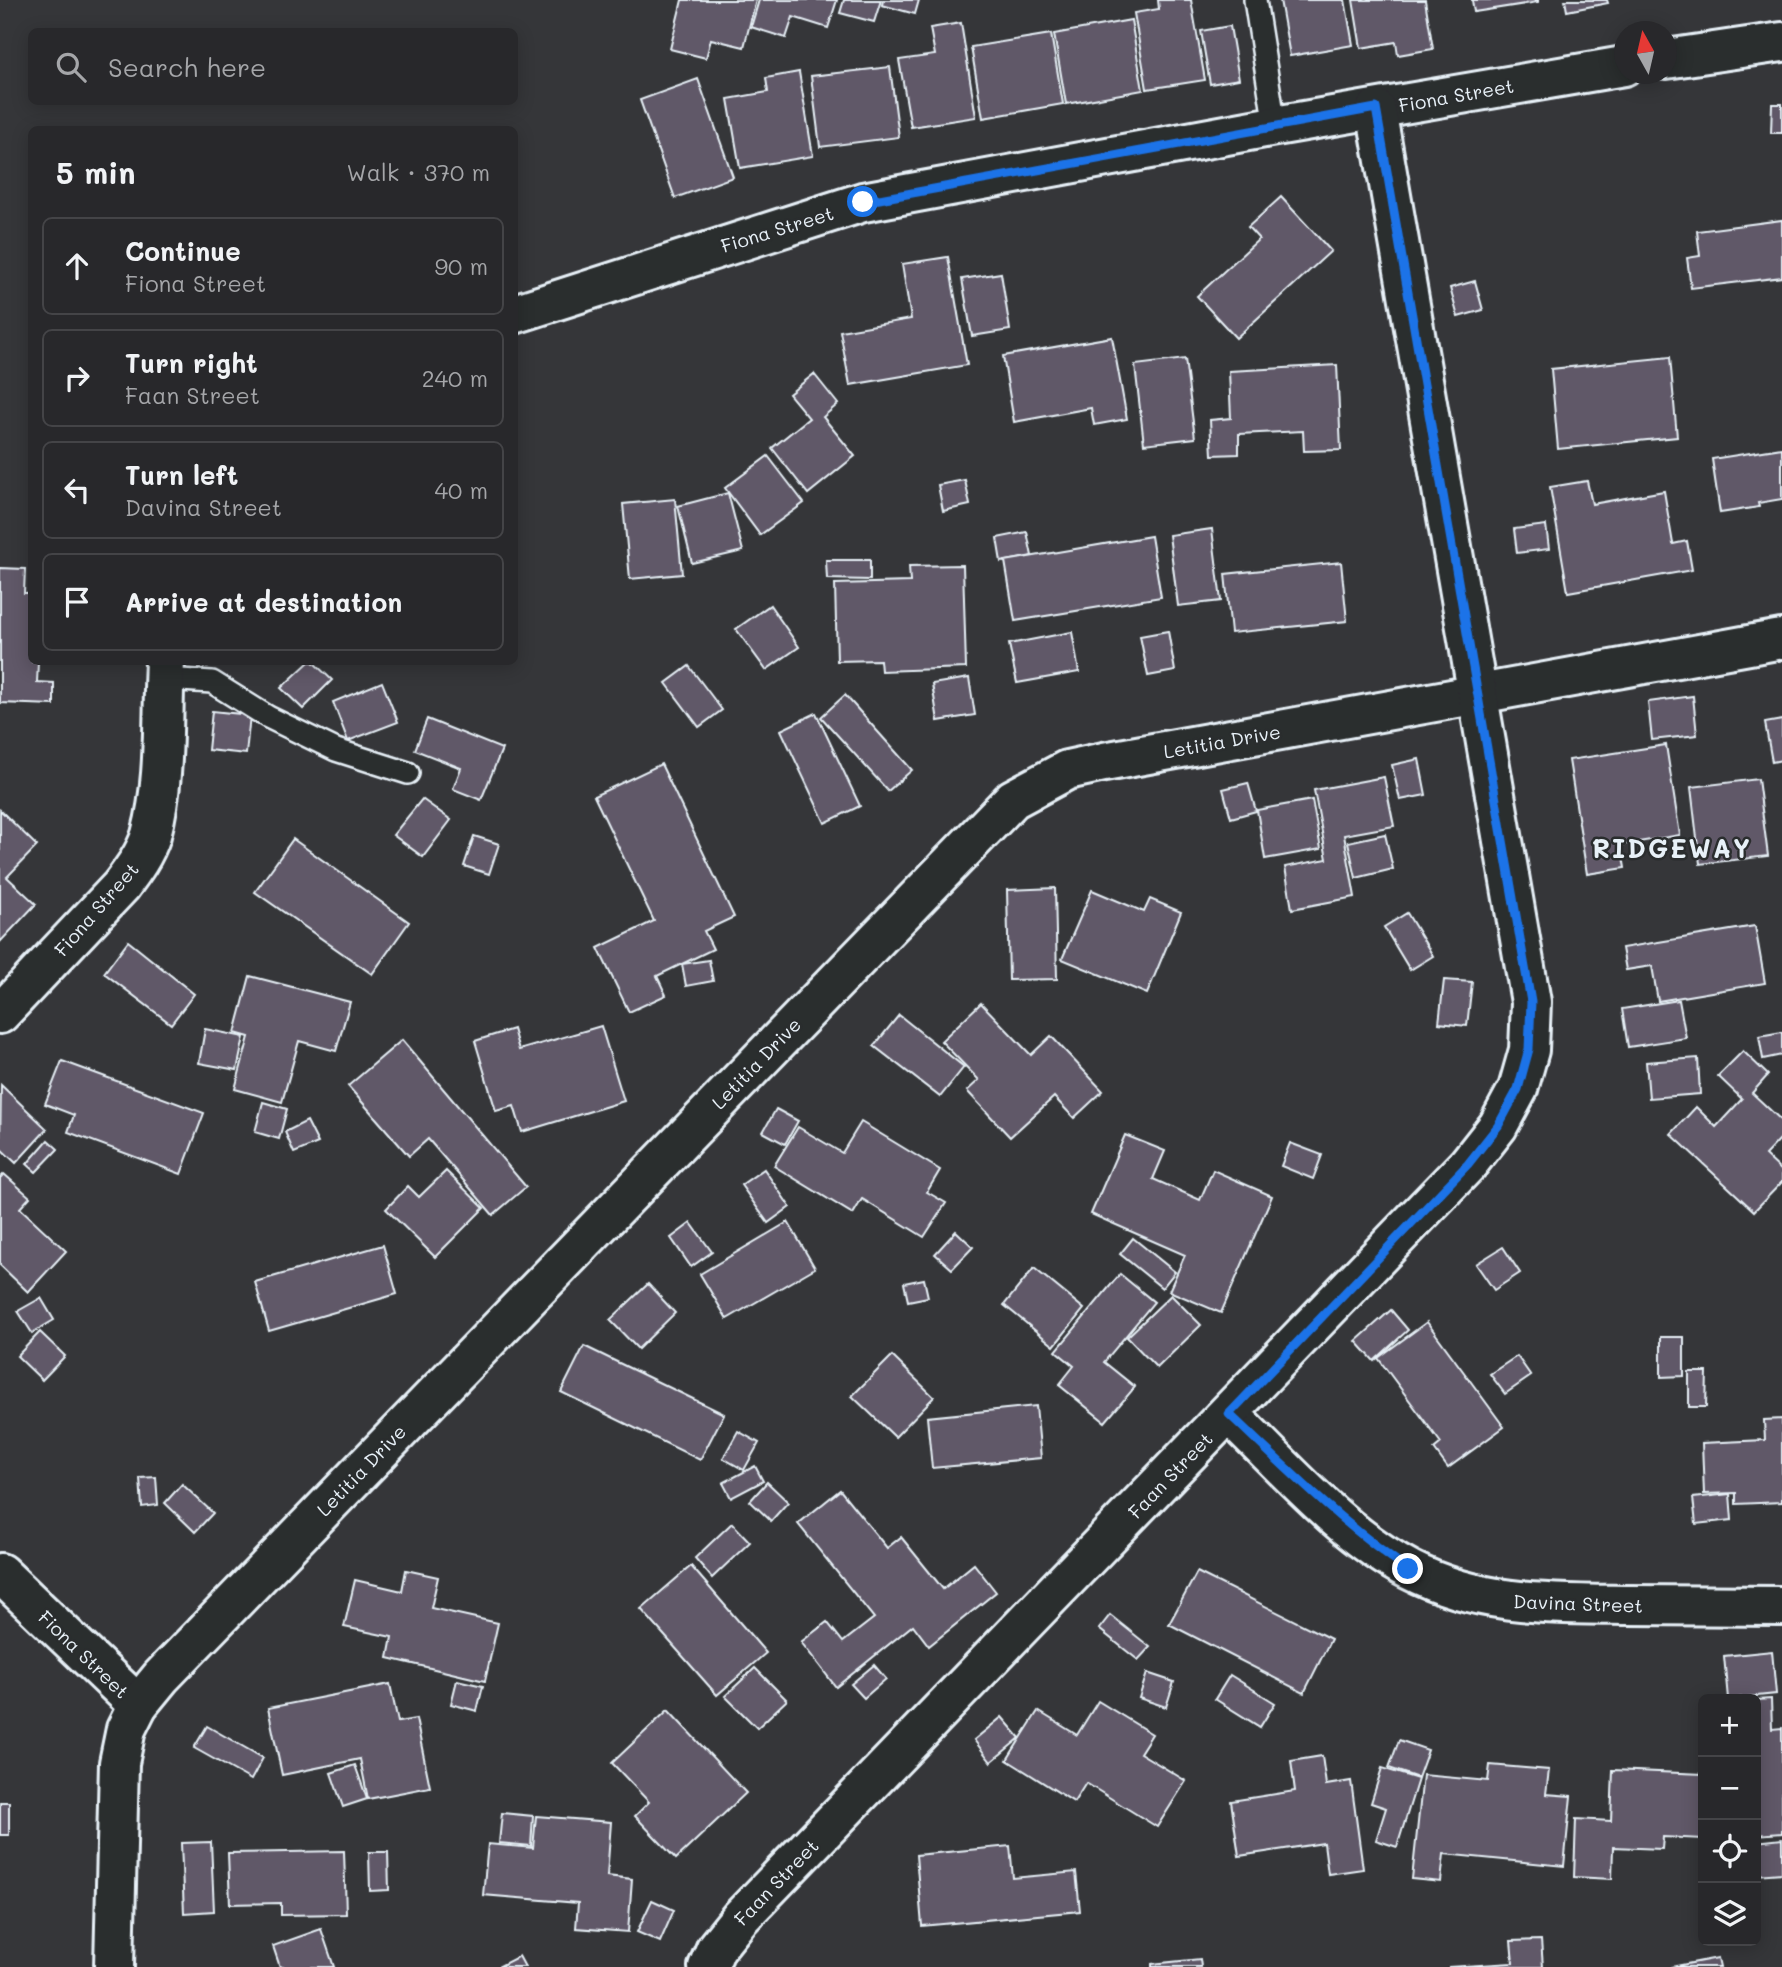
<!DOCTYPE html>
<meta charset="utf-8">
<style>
body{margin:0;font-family:Mali,sans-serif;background:#303033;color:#f1f3f6}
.controls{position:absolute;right:21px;bottom:21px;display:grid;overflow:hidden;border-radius:10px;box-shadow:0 4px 18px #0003}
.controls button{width:63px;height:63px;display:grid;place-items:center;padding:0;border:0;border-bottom:2px solid #444447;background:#28282b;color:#f1f3f6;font:35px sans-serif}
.compass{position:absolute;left:1614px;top:21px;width:63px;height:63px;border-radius:50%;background:#28282b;box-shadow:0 4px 18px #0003;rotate:352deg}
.stop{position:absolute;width:21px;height:21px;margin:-16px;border:5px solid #1a73e8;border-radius:50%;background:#fff}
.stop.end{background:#1a73e8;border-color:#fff;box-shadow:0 2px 7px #0008}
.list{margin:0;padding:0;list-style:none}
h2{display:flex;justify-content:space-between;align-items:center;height:91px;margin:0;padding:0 28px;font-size:30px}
h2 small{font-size:23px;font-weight:400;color:#a5a6a9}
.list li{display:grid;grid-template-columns:46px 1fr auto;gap:21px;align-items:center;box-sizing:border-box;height:98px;margin:0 14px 14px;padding:0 14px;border:2px solid #444447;border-radius:10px}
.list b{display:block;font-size:26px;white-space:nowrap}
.list p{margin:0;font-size:23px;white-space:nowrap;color:#a5a6a9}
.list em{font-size:23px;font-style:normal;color:#a5a6a9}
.icon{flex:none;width:38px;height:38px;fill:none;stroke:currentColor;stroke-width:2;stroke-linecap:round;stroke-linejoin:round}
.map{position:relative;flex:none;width:1782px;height:1967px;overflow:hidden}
.search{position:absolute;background:#28282b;box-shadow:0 4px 18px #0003;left:28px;top:28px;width:490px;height:77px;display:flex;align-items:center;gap:18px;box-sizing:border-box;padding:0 24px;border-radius:10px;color:#a5a6a9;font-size:26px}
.panel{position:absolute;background:#28282b;box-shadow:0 4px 18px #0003;left:28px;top:126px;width:490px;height:539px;border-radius:10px}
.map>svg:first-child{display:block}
.building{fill:#615867;stroke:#e8f1f8;stroke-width:2}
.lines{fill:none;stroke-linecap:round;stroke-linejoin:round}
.service-casing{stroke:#e8f1f8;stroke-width:26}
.minor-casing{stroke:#e8f1f8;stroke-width:44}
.service{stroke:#2a2d2e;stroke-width:21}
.minor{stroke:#2a2d2e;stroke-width:38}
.route{stroke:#1a73e8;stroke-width:9}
.labels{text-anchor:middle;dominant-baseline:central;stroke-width:5;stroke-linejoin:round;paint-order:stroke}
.street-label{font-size:19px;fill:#e8f1f8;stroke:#2a2d2e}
.district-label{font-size:26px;font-weight:bold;letter-spacing:2px;fill:#e8f1f8;stroke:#2a2d2e}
</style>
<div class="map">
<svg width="1782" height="1967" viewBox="0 0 1782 1967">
<rect width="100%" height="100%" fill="#353639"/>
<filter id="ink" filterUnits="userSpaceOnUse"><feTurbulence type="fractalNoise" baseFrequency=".0143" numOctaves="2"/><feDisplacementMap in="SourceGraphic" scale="14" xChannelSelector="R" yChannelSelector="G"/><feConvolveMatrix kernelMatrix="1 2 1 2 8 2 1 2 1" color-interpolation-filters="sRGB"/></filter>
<g filter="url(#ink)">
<g class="building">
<path d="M682,0H756L744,47L711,39L706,58L670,49Z"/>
<path d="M759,0H837L828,28L793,17L786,38L751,27Z"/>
<path d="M844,0H881L874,22L840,13Z"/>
<path d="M883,0H919L915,14L882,5Z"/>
<path d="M1158,0H1191L1205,80L1147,89L1134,13L1159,9Z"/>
<path d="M1280,0H1345L1353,45L1290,56Z"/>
<path d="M1353,0H1425L1433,49L1398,55L1396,42L1361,48Z"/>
<path d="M1472,0H1538V2L1474,12Z"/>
<path d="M1565,0H1607L1608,3L1567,11Z"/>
<path d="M1131,20L1143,90L1066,104L1054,34Z"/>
<path d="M961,23L976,117L911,127L899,60L935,55L930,28Z"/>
<path d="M1230,26L1239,79L1210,84L1201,31Z"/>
<path d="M1051,34L1063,104L983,118L971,47Z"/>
<path d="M890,67L899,137L820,147L811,76Z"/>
<path d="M799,72L813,156L740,168L728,99L768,92L766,78Z"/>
<path d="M698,79L733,177L675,198L640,100Z"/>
<path d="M1772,104H1782V133H1771Z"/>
<path d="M1281,197L1331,251L1236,338L1197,296L1259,239L1248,227Z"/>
<path d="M1782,220V277L1691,288L1687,258L1700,256L1697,231Z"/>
<path d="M948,257L967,365L850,385L840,331L911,319L902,264Z"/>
<path d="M1001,273L1010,330L972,336L962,279Z"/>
<path d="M1475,281L1483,310L1458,317L1450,288Z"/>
<path d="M1112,337L1127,419L1094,425L1091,408L1014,422L1003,356Z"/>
<path d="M1670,357L1677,437L1558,449L1551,369Z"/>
<path d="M1185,359L1195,438L1144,444L1135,365Z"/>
<path d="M1337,365L1341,450L1304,451L1303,431L1239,434V454L1212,455L1210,420L1231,418L1229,371Z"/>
<path d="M814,374L838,404L823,417L855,456L808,494L772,448L809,418L789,394Z"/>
<path d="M1782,448V499L1758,503L1759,507L1720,513L1712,459Z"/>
<path d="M768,456L804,503L760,535L725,488Z"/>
<path d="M965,480L970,505L943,511L938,485Z"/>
<path d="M1587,481L1592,504L1664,491L1673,544L1687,541L1692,570L1568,592L1550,487Z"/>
<path d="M728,493L743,551L692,563L678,506Z"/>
<path d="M675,499L682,574L630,579L623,504Z"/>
<path d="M1546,525L1549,549L1517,553L1514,529Z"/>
<path d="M1212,529L1221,601L1178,606L1169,535Z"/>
<path d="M1027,532L1032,556L1001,562L997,538Z"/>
<path d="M1151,536L1161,597L1015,621L1005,561Z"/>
<path d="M826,560H870V580L827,579Z"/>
<path d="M1341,562L1347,621L1231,633L1225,574Z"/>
<path d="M963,565L966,668L881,671L880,660L837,661L835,584L910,582L909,566Z"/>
<path d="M0,568L25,569L24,593H32V662H38L37,682L54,683V705L0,703Z"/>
<path d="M770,605L799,647L766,670L736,629Z"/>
<path d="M1168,631L1175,671L1148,676L1140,636Z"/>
<path d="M1072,632L1079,672L1017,683L1009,644Z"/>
<path d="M309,662H313L332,680L303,709L281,688Z"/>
<path d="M689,666L722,710L699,727L666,683Z"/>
<path d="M969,678L975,715L938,721L932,684Z"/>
<path d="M382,682L398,722L348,741L333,702Z"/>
<path d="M845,695L912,770L888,791L821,717Z"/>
<path d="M1693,696L1697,735L1652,740L1648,702Z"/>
<path d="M212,711L250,715L246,754L208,750Z"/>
<path d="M816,713L860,806L825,823L781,730Z"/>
<path d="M427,719L502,749L481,800L453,789L461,768L415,750Z"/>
<path d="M1782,720V760L1772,762L1765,723Z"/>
<path d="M1666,745L1680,835L1621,845L1625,868L1587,874L1569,760Z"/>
<path d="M1419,759L1426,795L1400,800L1392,765Z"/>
<path d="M661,764L734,917L704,931L713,949L657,976L666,995L629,1012L598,948L654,921L594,796Z"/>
<path d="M1384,777L1394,826L1344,835L1355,897L1292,909L1285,867L1327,859L1314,790Z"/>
<path d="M1758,779L1768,856L1700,864L1691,787Z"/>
<path d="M1248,783L1256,811L1231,818L1223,789Z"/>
<path d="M422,799L451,820L423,857L393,835Z"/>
<path d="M1312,800L1321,849L1265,859L1257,810Z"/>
<path d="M0,810L37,846L7,877L36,904L0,942Z"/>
<path d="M1385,834L1393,869L1356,878L1348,842Z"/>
<path d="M474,836L499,844L489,874L464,866Z"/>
<path d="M293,839L409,922L372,974L255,892Z"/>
<path d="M1055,888L1057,979L1009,980L1007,890Z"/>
<path d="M1092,890L1144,912L1150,899L1181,912L1147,994L1062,959Z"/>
<path d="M1407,913L1433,956L1410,970L1384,927Z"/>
<path d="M1755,926L1765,983L1658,1001L1652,966L1626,970L1622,948Z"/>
<path d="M128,941L194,994L171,1024L104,973Z"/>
<path d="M709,960L713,981L686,986L682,964Z"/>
<path d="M250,976L350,1002L336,1051L299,1041L282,1102L235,1089L249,1037L235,1033Z"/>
<path d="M1444,980L1472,982L1467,1026L1439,1023Z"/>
<path d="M1679,1000L1686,1038L1628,1047L1622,1009Z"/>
<path d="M981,1003L1031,1055L1051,1036L1103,1091L1074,1118L1054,1097L1010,1137L967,1091L979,1080L941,1041Z"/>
<path d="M899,1015L964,1067L940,1097L874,1046Z"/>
<path d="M601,1026L624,1101L522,1132L514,1106L496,1111L475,1041L513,1029L519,1050Z"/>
<path d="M205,1029L244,1037L237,1070L199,1063Z"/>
<path d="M1782,1032V1055L1763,1059L1759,1036Z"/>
<path d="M402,1040L526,1187L493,1215L428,1139L409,1156L348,1086Z"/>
<path d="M1743,1051L1768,1075L1752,1093L1782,1121V1137L1765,1155L1782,1171V1182L1754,1211L1671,1134L1696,1107L1716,1127L1742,1099L1718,1076Z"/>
<path d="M1698,1058L1700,1094L1649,1098L1646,1062Z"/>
<path d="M62,1061L204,1113L181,1174L68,1132L74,1115L45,1104Z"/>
<path d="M1,1085L47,1129L16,1163L0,1148Z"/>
<path d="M263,1102L287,1109L279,1139L255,1132Z"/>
<path d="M776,1109L798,1121L785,1144L763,1132Z"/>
<path d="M307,1121L318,1143L294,1153L285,1132Z"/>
<path d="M861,1122L940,1170L927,1192L946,1203L924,1237L862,1199L853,1214L774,1166L798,1127L842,1153Z"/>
<path d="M1125,1135L1165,1151L1153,1179L1200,1200L1213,1170L1272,1196L1221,1313L1169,1291L1185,1255L1091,1214Z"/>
<path d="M48,1140L58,1149L36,1172L27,1164Z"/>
<path d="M1290,1143L1322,1155L1313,1179L1281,1166Z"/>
<path d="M764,1169L790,1207L768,1223L741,1185Z"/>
<path d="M446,1171L484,1208L435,1257L386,1209L408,1186L419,1197Z"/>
<path d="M4,1174L30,1197L20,1208L66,1251L28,1292L0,1265V1178Z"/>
<path d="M788,1222L815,1268L727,1319L700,1274Z"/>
<path d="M691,1223L712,1252L691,1267L671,1238Z"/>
<path d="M956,1231L973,1247L952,1269L935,1254Z"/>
<path d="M1133,1238L1175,1272L1162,1288L1120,1254Z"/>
<path d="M383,1245L397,1294L269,1331L255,1282Z"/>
<path d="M1503,1247L1520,1273L1494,1290L1476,1264Z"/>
<path d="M1034,1268L1084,1309L1054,1346L1004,1305Z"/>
<path d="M1120,1274L1154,1302L1104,1362L1135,1387L1105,1422L1059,1385L1074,1366L1056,1351Z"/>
<path d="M924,1279L928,1297L908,1301L904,1283Z"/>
<path d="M648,1284L675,1313L638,1349L610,1320Z"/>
<path d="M1171,1295L1201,1325L1157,1368L1127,1337Z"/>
<path d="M41,1298L54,1320L32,1333L18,1311Z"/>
<path d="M1391,1310L1408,1330L1374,1361L1356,1341Z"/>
<path d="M1427,1322L1504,1427L1448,1468L1434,1449L1441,1443L1378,1358Z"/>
<path d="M40,1332L65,1356L42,1380L17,1356Z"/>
<path d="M1661,1337H1684V1376L1661,1377Z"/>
<path d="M584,1346L724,1414L700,1460L561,1392Z"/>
<path d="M892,1356L934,1397L895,1437L852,1396Z"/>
<path d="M1517,1356L1531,1376L1505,1394L1490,1374Z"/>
<path d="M1689,1372H1707L1706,1407H1689Z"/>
<path d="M1036,1406L1041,1458L932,1468L927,1417Z"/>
<path d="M1782,1419V1502L1736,1504V1493L1704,1494L1702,1443L1765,1440L1764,1420Z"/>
<path d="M738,1431L759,1443L744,1470L723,1458Z"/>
<path d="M755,1466L763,1481L731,1498L723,1483Z"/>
<path d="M156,1477L158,1505L142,1507L140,1478Z"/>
<path d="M767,1482L788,1502L771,1521L750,1501Z"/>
<path d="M182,1484L213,1513L195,1532L165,1503Z"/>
<path d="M840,1490L887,1548L901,1537L943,1589L974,1564L996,1592L929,1646L913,1625L836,1687L801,1642L827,1622L843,1642L874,1618L798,1524Z"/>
<path d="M1730,1494L1732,1520L1696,1524L1693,1498Z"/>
<path d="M732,1523L750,1542L712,1578L695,1558Z"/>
<path d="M691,1566L766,1653L717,1695L641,1609Z"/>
<path d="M406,1570L438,1577L431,1608L498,1623L485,1681L388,1658L392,1637L344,1627L355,1580L402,1591Z"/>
<path d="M1197,1572L1331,1639L1304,1693L1169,1624Z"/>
<path d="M1110,1615L1150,1647L1138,1660L1099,1629Z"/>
<path d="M1772,1651L1776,1694L1728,1699L1724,1656Z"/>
<path d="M874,1665L886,1679L864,1698L851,1684Z"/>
<path d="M755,1668L787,1700L757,1728L725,1696Z"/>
<path d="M1147,1673L1174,1682L1166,1707L1139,1698Z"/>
<path d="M1230,1675L1275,1703L1260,1727L1215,1699Z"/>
<path d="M457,1680L483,1686L477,1711L451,1704Z"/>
<path d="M390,1684L398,1722L416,1719L430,1787L368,1799L360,1759L282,1775L268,1708Z"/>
<path d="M1771,1699L1772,1729L1782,1728V1833L1756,1835V1700Z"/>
<path d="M1098,1701L1152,1734L1140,1753L1186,1781L1157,1827L1086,1783L1074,1802L1007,1760L1038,1711L1077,1735Z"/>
<path d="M668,1710L746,1793L676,1859L635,1816L649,1802L612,1763Z"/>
<path d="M1002,1717L1020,1738L991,1762L974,1740Z"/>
<path d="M207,1726L263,1758L251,1780L194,1748Z"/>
<path d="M1399,1740L1428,1750L1418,1778L1389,1768Z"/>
<path d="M1322,1756L1326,1785L1351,1781L1363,1869L1328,1874L1324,1843L1239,1856L1231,1801L1295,1791L1291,1761Z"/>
<path d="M355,1765L367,1799L343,1807L331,1773Z"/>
<path d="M1490,1765L1549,1770L1546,1794L1571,1796L1564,1866L1444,1854L1441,1882L1412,1879L1423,1775L1488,1781Z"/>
<path d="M1382,1768L1418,1779L1397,1847L1376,1840L1386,1808L1371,1803Z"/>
<path d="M1613,1770L1703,1774V1839L1663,1837L1662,1849L1613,1847L1612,1879L1574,1877L1576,1819L1611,1821Z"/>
<rect x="0" y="1802" width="9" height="33"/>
<path d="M502,1813L533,1816L531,1846L499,1843Z"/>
<path d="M536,1816L611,1822L607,1876L632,1879L628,1932L576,1928L578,1903L483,1895L488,1844L533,1848Z"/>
<path d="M1782,1839V1873L1756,1875V1842Z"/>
<path d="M211,1842L214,1911L184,1913L181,1843Z"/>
<path d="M1010,1846L1013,1878L1076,1872L1080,1911L922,1926L916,1855Z"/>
<path d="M344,1851L346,1914L281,1915V1903L230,1904L228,1853Z"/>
<path d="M369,1852H388L389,1890L370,1891Z"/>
<path d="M652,1900L674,1910L660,1942L637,1932Z"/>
<path d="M321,1929L334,1967H280L273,1946Z"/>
<path d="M1541,1940L1543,1967H1448L1513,1963L1511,1941Z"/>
<path d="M519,1956L525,1967H498Z"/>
<path d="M1718,1958L1720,1967H1671Z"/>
<path d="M1200,1959L1201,1967H1152V1964Z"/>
</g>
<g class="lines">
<g class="service-casing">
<g id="service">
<path d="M1255,0L1275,126"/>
<path d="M164,679L212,682L268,717L336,750L408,773"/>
</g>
</g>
<g class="minor-casing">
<g id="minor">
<path d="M1666,59L1782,42"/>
<path d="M514,314L863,202L1275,126L1624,66"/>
<path d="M0,1014L121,886C133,870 145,854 151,835C166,780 162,718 165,662"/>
<path d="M1229,1414C1285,1467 1341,1534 1410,1570C1479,1606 1552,1604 1628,1605C1679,1605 1731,1606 1782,1606"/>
<path d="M0,1573L138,1705"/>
<path d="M114,1967L119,1763L126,1729L138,1705L161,1677L1013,799L1067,770L1104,762L1782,639"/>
<path d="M708,1967L716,1948L740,1918L1468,1164L1498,1126L1518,1089L1529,1050L1531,1002L1376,109"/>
</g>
</g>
<use href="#service" class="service"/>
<use href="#minor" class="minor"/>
</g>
</g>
<g class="lines" filter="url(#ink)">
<path class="route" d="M863,202L1376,108L1531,1002L1529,1049L1518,1089L1498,1126L1468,1164L1229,1414C1287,1469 1342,1524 1408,1569"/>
</g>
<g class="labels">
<g class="street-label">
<text transform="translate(1456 95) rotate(-10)">Fiona Street</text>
<text transform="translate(777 229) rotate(-17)">Fiona Street</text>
<text transform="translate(1222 741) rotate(-10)">Letitia Drive</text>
<text transform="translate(96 909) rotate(-49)">Fiona Street</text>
<text transform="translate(756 1063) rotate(-46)">Letitia Drive</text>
<text transform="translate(361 1470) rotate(-46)">Letitia Drive</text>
<text transform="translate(1170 1475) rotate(-46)">Faan Street</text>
<text transform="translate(1578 1603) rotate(2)">Davina Street</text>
<text transform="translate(84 1654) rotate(44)">Fiona Street</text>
<text transform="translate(776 1882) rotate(-46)">Faan Street</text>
</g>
<g class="district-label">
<text x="1672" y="848">RIDGEWAY</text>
</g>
</g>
</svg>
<div class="controls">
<button>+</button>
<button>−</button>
<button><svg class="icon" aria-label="locate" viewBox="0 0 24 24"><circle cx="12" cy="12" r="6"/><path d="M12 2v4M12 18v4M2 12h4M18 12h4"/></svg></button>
<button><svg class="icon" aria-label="layers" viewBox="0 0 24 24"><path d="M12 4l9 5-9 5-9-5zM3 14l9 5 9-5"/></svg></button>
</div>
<svg class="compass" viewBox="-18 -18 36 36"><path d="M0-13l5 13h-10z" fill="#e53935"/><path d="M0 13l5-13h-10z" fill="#a5a6a9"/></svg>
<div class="stop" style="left:863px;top:202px"></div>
<div class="stop end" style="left:1408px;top:1569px"></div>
<div class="search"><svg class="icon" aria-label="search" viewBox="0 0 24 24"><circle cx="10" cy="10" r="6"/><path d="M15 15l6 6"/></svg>Search here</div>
<section class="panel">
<h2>5 min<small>Walk · 370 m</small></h2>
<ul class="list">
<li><svg class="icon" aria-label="ahead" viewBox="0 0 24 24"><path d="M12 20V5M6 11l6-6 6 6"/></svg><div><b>Continue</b><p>Fiona Street</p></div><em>90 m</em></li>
<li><svg class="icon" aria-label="right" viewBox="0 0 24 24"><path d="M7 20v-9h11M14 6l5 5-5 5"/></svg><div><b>Turn right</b><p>Faan Street</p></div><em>240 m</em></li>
<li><svg class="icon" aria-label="left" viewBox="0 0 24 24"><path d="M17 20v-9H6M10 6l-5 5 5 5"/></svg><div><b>Turn left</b><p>Davina Street</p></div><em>40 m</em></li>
<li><svg class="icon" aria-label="arrive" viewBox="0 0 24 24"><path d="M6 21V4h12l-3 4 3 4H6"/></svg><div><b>Arrive at destination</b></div></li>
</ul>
</section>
</div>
